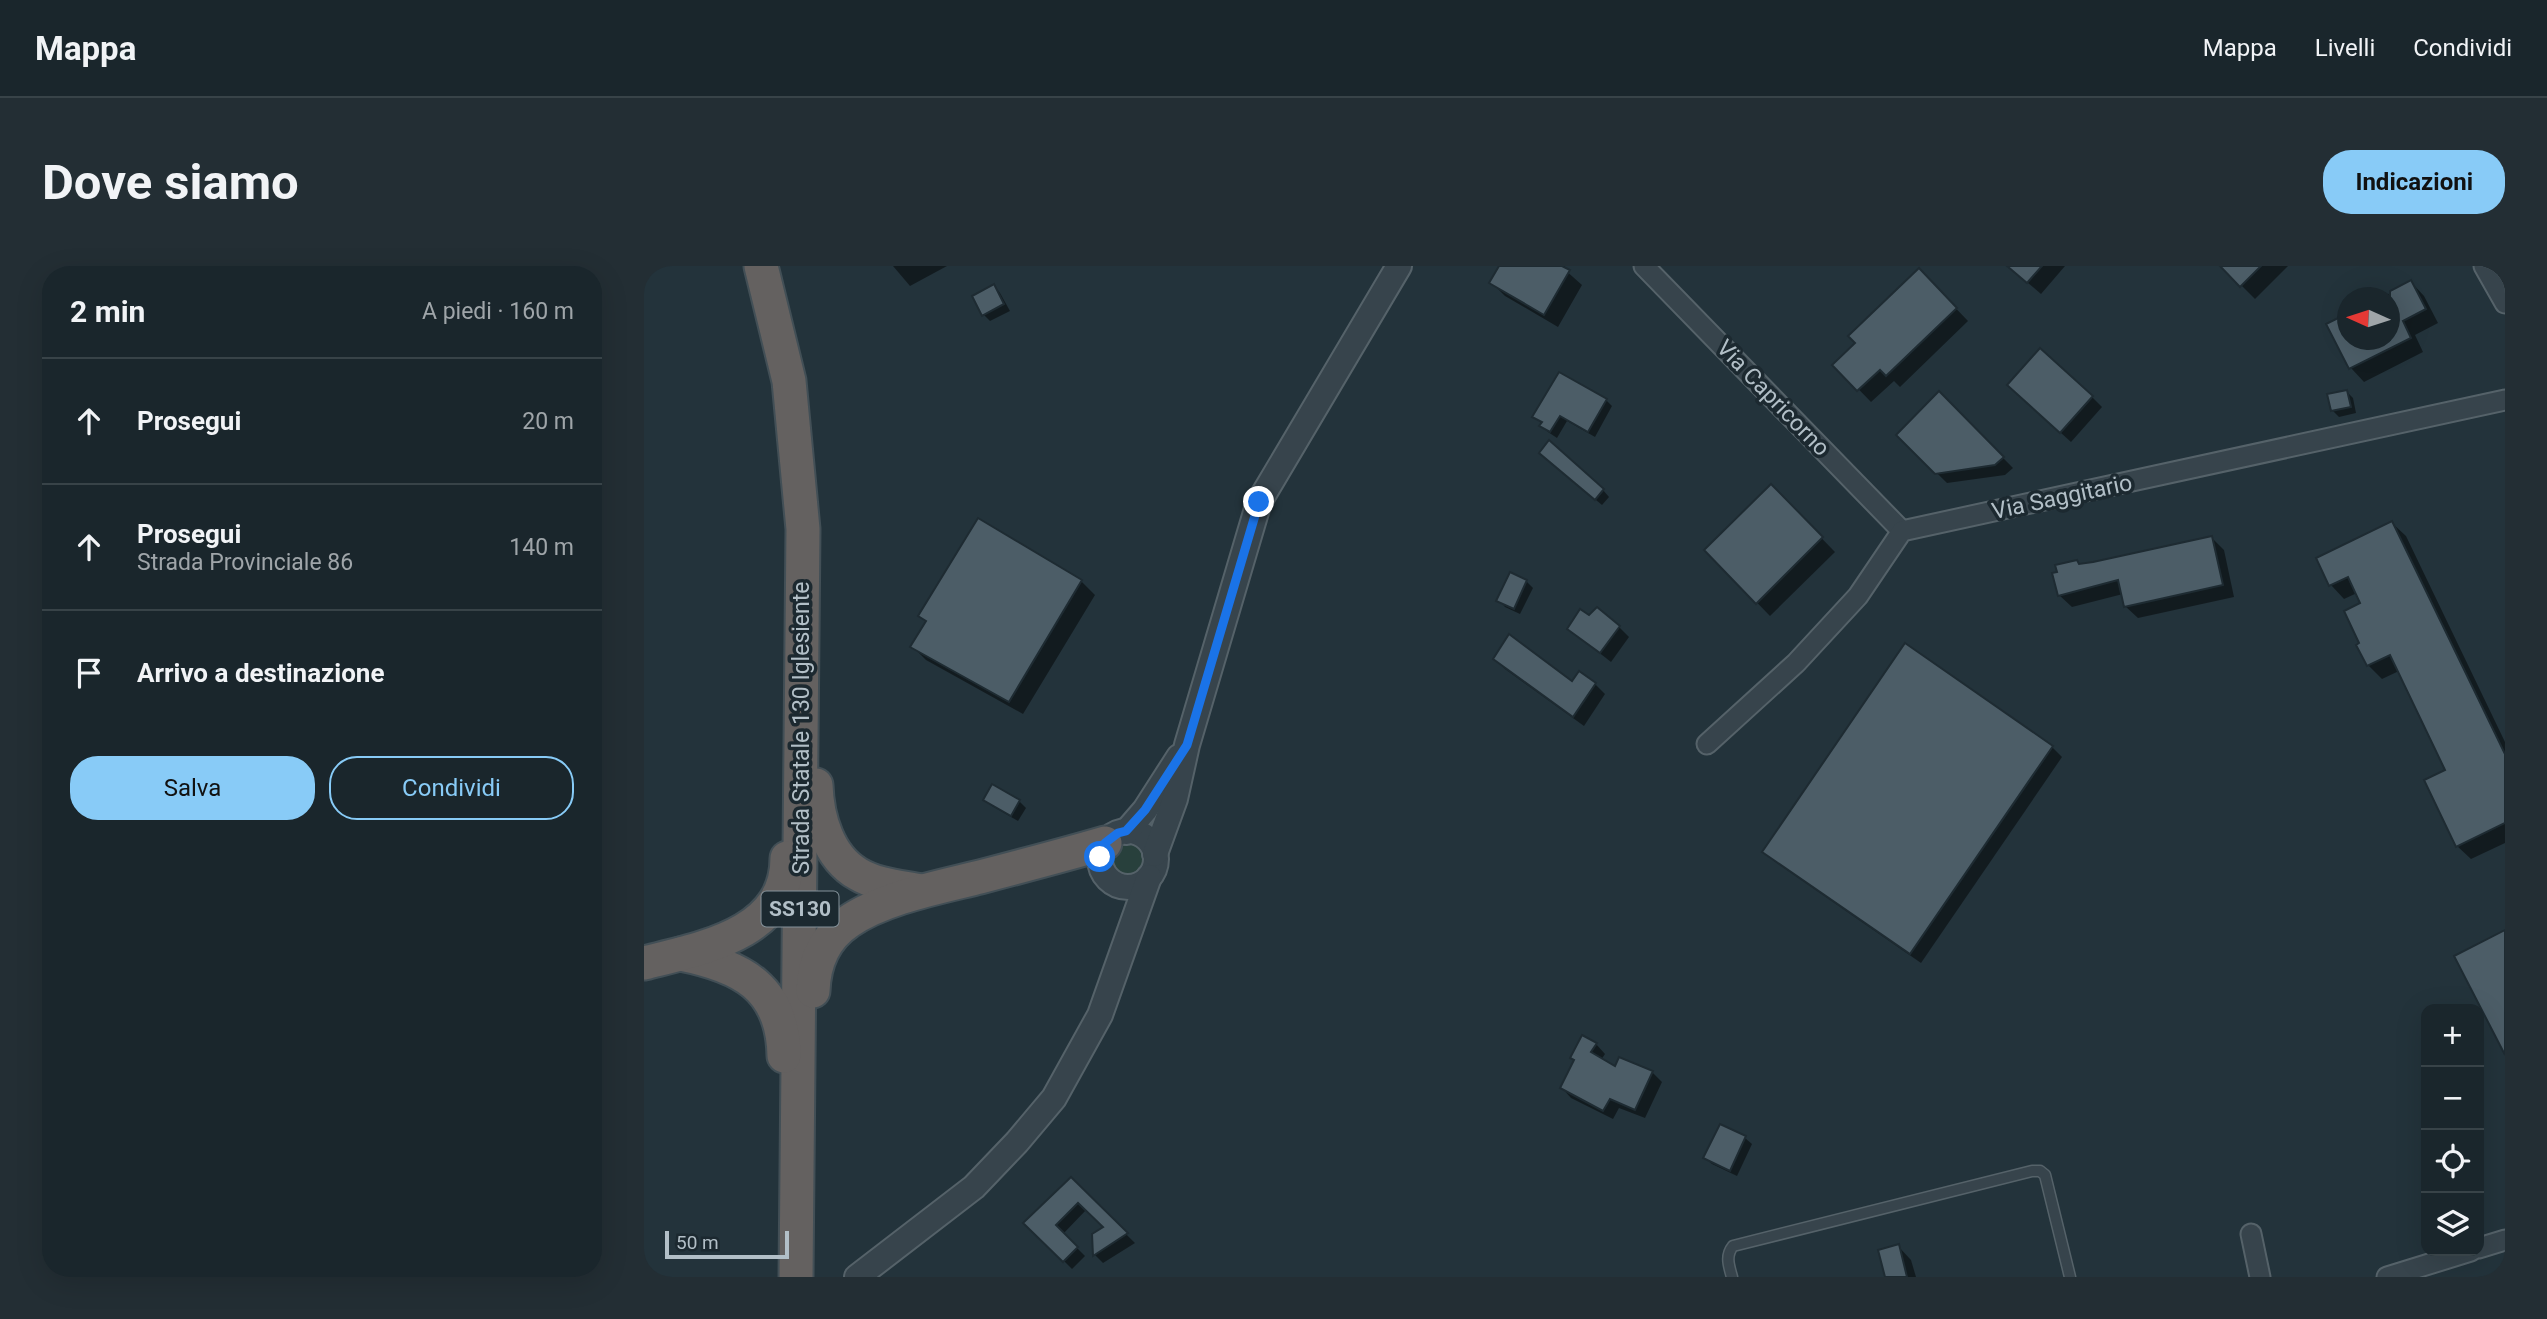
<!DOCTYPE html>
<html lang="it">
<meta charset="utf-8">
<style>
body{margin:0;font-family:Roboto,sans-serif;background:#232e34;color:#f1f3f6}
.controls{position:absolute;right:21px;bottom:21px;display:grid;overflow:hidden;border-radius:14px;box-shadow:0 7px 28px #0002}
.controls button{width:63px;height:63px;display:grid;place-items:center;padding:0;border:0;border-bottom:2px solid #384348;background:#1a262c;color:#f1f3f6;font:35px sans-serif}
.compass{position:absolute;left:1693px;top:21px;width:63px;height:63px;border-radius:50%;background:#1a262c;box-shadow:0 7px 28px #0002;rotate:273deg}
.scale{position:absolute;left:21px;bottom:18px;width:124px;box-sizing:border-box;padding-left:7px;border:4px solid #b2bfc7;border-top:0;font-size:19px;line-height:24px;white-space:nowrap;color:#b2bfc7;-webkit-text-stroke:5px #1c2930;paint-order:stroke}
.stop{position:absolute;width:21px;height:21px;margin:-16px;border:5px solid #1a73e8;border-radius:50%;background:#fff}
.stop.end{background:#1a73e8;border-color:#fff;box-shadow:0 2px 7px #0008}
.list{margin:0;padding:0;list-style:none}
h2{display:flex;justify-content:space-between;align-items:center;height:91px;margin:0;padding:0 28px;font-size:30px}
h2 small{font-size:23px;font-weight:400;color:#9fa5a9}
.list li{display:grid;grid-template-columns:46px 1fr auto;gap:21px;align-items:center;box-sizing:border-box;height:126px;padding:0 28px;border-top:2px solid #384348}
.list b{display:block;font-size:26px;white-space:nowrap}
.list p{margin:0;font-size:23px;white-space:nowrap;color:#9fa5a9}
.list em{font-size:23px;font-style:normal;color:#9fa5a9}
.actions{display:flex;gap:14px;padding:21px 28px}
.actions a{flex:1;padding:16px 0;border:2px solid #88cbf7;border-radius:28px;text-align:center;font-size:24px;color:#88cbf7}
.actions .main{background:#88cbf7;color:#111}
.icon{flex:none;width:38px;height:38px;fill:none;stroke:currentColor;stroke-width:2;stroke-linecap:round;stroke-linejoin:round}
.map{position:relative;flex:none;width:1861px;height:1011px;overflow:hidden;border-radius:28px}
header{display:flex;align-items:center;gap:42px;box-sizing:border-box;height:98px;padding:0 35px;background:#1a262c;border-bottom:2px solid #384348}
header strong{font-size:33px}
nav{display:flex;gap:38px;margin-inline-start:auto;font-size:24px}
.intro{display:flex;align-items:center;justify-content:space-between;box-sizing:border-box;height:168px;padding:0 42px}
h1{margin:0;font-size:49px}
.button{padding:18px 32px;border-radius:28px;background:#88cbf7;color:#111;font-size:24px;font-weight:700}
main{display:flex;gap:42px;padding:0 42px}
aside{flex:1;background:#1a262c;border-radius:28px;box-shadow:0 7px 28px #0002}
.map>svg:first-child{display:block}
.green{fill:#28403c}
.shadow{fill:#0007}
.building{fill:#4c5d67;stroke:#1e2b32;stroke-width:2}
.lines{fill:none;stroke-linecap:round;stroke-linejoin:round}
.service-casing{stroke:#556269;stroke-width:13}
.minor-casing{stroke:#556269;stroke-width:23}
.tertiary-casing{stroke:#556269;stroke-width:28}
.trunk-casing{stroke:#424f56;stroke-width:37}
.service{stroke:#37444c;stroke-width:10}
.minor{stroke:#37444c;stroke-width:19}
.tertiary{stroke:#37444c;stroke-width:24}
.trunk{stroke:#646160;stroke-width:33}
.route{stroke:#1a73e8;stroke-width:9}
.labels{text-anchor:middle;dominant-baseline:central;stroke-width:7;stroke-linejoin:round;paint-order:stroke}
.shield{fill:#1c2930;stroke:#85929a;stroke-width:2}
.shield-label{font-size:21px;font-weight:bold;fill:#b2bfc7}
.street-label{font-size:23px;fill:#b2bfc7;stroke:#1c2930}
</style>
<header>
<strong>Mappa</strong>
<nav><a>Mappa</a><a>Livelli</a><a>Condividi</a></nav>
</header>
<div class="intro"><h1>Dove siamo</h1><a class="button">Indicazioni</a></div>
<main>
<aside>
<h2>2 min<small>A piedi · 160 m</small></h2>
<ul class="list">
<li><svg class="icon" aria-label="ahead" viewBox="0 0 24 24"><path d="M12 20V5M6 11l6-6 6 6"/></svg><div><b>Prosegui</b></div><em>20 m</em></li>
<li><svg class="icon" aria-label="ahead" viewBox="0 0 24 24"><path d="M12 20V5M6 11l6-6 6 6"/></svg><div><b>Prosegui</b><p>Strada Provinciale 86</p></div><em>140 m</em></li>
<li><svg class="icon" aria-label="arrive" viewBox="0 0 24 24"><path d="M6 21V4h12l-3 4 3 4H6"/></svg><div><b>Arrivo a destinazione</b></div></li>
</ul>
<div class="actions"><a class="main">Salva</a><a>Condividi</a></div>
</aside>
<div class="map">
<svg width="1861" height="1011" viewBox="0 0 1861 1011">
<rect width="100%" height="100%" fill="#23333b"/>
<circle class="green" cx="484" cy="594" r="21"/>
<g class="shadow">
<path d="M249,0H303L266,20Z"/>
<path d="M857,0H921L920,3L938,19L914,61L861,30L848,17Z"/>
<path d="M1364,0H1421L1397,28Z"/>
<path d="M1578,0H1644L1611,33Z"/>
<path d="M1275,4L1324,55L1256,121L1250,115L1227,136L1191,99L1213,77Z"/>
<path d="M1767,16L1780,30L1794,57L1771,69L1779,86L1720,116L1707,102L1684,59L1703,74H1745V32H1737Z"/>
<path d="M350,20L356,27L366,45L346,55L340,49Z"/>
<path d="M1703,126L1709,132L1712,147L1695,151L1688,144Z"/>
<path d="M1295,127L1369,202L1361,209L1303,217L1254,169Z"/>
<path d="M1375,129L1448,131L1458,141L1427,176Z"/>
<path d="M962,134L968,140L951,171L923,155L913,172L904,166L891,150Z"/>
<path d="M903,193L959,224L965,231L958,239Z"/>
<path d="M1127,220L1191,286L1126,350L1062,284Z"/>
<path d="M1748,257L1762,270L1861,476V577L1827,593L1813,580L1803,505L1755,405L1738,413L1724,399L1715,380L1718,378L1719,337L1713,327L1700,333L1687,319L1674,293Z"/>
<path d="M1567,271L1580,284L1590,331L1494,352L1481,340L1479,328L1428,341L1415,329L1433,296L1437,299Z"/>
<path d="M437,315L451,329L379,448L282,394L269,381L283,356L277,350Z"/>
<path d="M882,315L889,322L876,348L861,341L855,334Z"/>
<path d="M975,361L985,371L967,396L925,363Z"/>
<path d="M851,393L929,418H951L961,428L940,460L861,403Z"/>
<path d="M1408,481L1418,491L1277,697L1130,595L1120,585Z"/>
<path d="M341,534L375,535L382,542L374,555L348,540Z"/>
<path d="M952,778L961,788L957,794L972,803L1008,806L1018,816L1001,852L975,842L969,853L927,832L918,822Z"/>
<path d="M1101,872L1108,878L1093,910L1068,898L1061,892Z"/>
<path d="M427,914L491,977L459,997L451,989L450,969L462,962L443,943L419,968L441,990L428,1003L382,957Z"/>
<path d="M1254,980L1267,994L1272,1011H1243Z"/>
</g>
<g class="building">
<path d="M855,0H918L926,4L900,49L845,17Z"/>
<path d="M1363,0H1398L1383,17Z"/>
<path d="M1576,0H1617L1596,21Z"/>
<path d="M1275,2L1313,42L1242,110L1236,104L1213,125L1188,99L1211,77L1204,70Z"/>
<path d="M1767,14L1782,43L1759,55L1767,72L1705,103L1682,58L1704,47V74H1746V25Z"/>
<path d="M350,18L360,38L338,50L328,30Z"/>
<path d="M1396,82L1449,130L1416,167L1363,119Z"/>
<path d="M915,106L963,133L944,166L916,150L906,166L895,160L898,156L888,151Z"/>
<path d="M1703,124L1707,141L1687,145L1683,128Z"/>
<path d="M1295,125L1360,191L1351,199L1291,208L1252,169Z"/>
<path d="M905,174L960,223L951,234L895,187Z"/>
<path d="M1127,218L1179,271L1112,338L1060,284Z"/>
<path d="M334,252L438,314L365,436L266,381L282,355L274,350Z"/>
<path d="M1748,255L1861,488V557L1812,581L1780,514L1801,504L1746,389L1723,400L1712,379L1715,377L1700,345L1716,337L1704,311L1685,320L1672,292Z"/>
<path d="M1568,270L1579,319L1480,341L1474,314L1414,330L1408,307L1413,306L1411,299L1433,294L1435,298L1449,296Z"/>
<path d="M866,306L883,314L870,343L852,335Z"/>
<path d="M953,341L976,360L956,387L923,363L936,343L945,349Z"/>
<path d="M865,368L928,415L935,405L952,417L929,451L849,393Z"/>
<path d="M1261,377L1409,480L1266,688L1118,586Z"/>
<path d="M348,518L376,534L367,550L339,534Z"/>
<path d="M1861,664V789L1810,690Z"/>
<path d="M938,769L953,777L947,786L971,800L975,791L1009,805L991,844L966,833L959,845L916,822L930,794L926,792Z"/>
<path d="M1076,858L1102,870L1086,905L1059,892Z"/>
<path d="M427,911L484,967L449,990L448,968L459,961L434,937L412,959L434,981L419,996L379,957Z"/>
<path d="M1255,978L1263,1011H1241L1234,984Z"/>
</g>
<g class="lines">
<g class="service-casing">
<path id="service" d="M1088,1011C1085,1000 1081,990 1089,980L1388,905H1396L1401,909L1426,1011"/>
</g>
<g class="minor-casing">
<g id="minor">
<path d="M1000,0L1258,265"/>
<path d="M1840,0L1861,37"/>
<path d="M1063,478L1152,397L1214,330L1258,265L1861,134"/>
<path d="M1607,968L1616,1011"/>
<path d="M1835,982L1861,974"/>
<path d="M1743,1011L1827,985"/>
</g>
</g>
<g class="tertiary-casing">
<g id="tertiary">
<circle cx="484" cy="593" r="28"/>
<path d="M482,566L501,544L535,491"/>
<path d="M511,588L531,533L543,479L615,236L755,0"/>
<path d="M213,1011L330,921L373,876L410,832L456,749L505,611"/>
</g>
</g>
<g class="trunk-casing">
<g id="trunk">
<path d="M117,0L145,115L159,263L152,1011"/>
<path d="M172,519C173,551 184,591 214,608C232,619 257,621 277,625"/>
<path d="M37,688C97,700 139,721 140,790"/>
<path d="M0,697C59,682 143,668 143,592"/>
<path d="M169,725C170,697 180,672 204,656C238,632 296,621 336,611C378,600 420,589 461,577"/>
</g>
</g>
<use href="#service" class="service"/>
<use href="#minor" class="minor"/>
<use href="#tertiary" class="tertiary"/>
<use href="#trunk" class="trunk"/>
</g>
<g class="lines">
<path class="route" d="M456,591L461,577L474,567L482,565L501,544L543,479L615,236"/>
</g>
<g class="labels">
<rect class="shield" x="117.5" y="625.5" width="77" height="35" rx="5"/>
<g class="shield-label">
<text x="156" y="643">SS130</text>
</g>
<g class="street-label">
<text transform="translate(1129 132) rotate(46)">Via Capricorno</text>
<text transform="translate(1418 231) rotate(-12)">Via Saggitario</text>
<text transform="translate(157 462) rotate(-90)">Strada Statale 130 Iglesiente</text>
</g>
</g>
</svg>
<div class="controls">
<button>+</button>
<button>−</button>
<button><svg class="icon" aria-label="locate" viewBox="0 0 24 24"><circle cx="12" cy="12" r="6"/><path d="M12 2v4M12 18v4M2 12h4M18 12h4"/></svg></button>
<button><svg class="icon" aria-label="layers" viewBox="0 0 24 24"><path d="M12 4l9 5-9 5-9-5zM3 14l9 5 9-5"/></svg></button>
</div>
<svg class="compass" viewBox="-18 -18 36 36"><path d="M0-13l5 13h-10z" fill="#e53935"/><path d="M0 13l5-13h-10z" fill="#9fa5a9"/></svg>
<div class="scale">50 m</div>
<div class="stop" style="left:456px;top:591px"></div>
<div class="stop end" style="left:615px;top:236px"></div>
</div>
</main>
